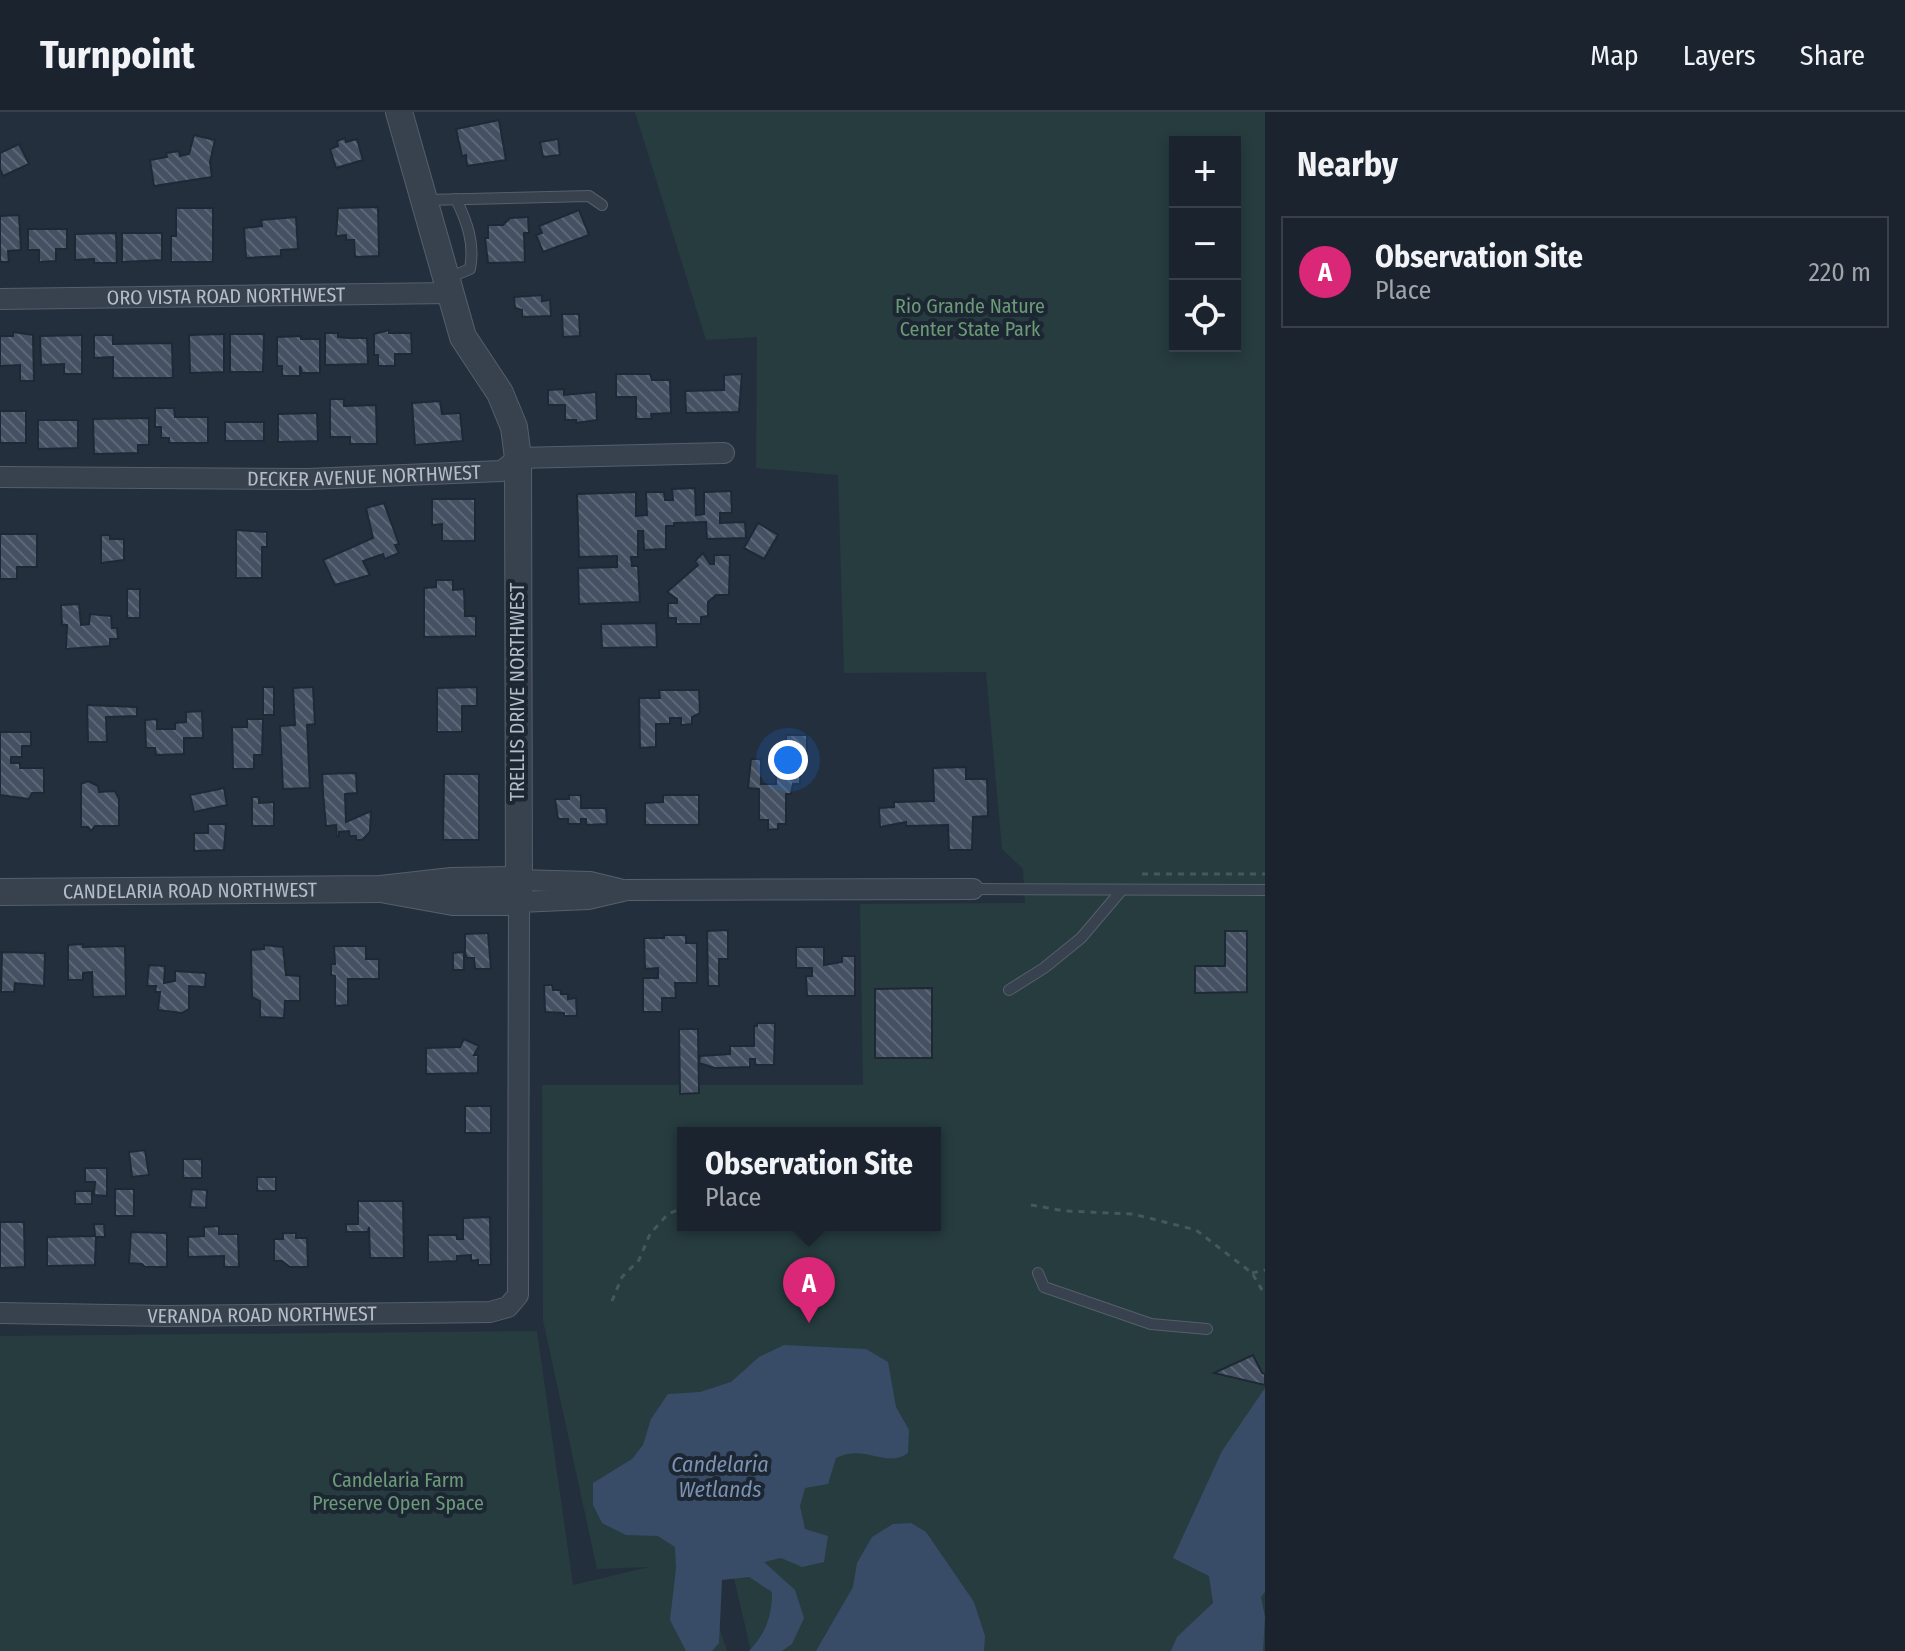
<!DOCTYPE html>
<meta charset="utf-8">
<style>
body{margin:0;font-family:"Fira Sans Condensed",sans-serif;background:#282f3a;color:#f1f3f6}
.controls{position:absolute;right:24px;top:24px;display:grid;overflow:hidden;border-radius:0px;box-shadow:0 4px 12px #0003}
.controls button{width:72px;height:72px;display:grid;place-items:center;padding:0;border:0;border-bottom:2px solid #39404a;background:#1b232e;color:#f1f3f6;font:40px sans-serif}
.you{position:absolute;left:788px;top:648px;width:28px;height:28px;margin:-20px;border:6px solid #fff;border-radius:50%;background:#1a73e8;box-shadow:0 0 0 12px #1a73e833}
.badge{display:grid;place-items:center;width:52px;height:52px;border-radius:50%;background:#db2777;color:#fff;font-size:26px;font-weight:700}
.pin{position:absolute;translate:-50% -66px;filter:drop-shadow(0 2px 4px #0008)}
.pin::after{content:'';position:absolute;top:42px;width:28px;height:24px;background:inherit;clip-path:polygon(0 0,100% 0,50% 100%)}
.popup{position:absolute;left:677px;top:1015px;width:264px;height:104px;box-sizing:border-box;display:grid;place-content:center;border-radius:0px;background:#1b232e;filter:drop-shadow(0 2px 6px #0005);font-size:26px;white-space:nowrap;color:#a0a4aa}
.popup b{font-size:30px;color:#f1f3f6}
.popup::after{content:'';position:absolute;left:50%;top:100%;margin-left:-16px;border:16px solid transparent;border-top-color:#1b232e}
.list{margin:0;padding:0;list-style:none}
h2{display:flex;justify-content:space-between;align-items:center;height:104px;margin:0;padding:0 32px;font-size:34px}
h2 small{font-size:26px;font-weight:400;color:#a0a4aa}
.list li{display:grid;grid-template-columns:52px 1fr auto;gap:24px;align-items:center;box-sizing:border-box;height:112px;margin:0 16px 16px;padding:0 16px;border:2px solid #39404a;border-radius:0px}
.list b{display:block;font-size:30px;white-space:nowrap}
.list p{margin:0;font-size:26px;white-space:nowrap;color:#a0a4aa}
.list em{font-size:26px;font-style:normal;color:#a0a4aa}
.icon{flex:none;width:44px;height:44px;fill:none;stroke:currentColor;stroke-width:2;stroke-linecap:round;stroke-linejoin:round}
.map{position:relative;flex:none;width:1265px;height:1539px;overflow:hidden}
header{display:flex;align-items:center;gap:48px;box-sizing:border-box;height:112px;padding:0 40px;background:#1b232e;border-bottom:2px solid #39404a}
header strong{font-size:38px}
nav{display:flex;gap:44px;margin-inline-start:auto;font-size:28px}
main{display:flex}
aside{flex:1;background:#1b232e}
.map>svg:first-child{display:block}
.park{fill:#263c3f;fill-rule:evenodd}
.water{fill:#394c67}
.building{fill:url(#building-back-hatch);stroke:#1f2835;stroke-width:2}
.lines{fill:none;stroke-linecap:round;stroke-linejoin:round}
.service-casing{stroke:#565f6c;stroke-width:12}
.minor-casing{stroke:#565f6c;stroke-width:22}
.tertiary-casing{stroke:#565f6c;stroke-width:28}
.path{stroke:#44595c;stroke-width:3;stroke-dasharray:6 6;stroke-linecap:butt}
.service{stroke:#38414e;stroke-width:10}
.minor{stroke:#38414e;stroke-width:20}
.tertiary{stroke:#38414e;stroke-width:26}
.labels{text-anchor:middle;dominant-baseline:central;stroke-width:8;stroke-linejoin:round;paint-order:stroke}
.street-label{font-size:20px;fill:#b4bcc9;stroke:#1d2633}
.park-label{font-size:20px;fill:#6b9a76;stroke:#1d2633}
.water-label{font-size:22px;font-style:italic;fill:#7c92b1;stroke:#1d2633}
</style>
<header>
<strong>Turnpoint</strong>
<nav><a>Map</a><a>Layers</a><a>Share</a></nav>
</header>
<main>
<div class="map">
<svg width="1265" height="1539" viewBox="0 0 1265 1539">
<defs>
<pattern id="building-back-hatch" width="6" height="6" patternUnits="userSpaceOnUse" patternTransform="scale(2)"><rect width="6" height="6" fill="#455162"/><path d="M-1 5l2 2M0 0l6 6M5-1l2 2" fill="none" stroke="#5d6877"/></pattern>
</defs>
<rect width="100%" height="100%" fill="#242f3e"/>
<path class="park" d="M635,0H1265V1539H751L730,1449L698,1451L727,1539H0V1224L537,1219L573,1473L649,1455L597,1457L543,1208L542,973H863L860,792L1025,791L1023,757L1002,737L986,560L844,561L838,363L756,356L757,225L706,228ZM1175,30H1235V234H1175ZM683,1021H935V1113H683Z"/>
<g class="water">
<path d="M784,1233L866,1237L888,1250L896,1295L909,1318L908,1341C886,1357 865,1331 836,1346L828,1372L805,1376L800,1394L805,1417L828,1424L824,1450L802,1455L781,1446L764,1450L795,1478L804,1506L792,1532L782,1539H749C766,1521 772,1504 772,1480L749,1465L722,1468L719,1531L712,1539H686L670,1508L676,1456L675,1435L658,1424L626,1423L602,1411L593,1393V1371L632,1347L643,1333L651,1307L668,1282L700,1280L731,1270L759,1245Z"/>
<path d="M1265,1276V1480L1261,1485L1265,1505L1263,1539H1171L1177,1525L1213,1491L1209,1464L1173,1446L1222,1339Z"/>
<path d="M911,1411L926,1420L974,1490L985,1524L984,1539H816L853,1475L857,1451L872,1425L893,1412Z"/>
</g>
<g class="building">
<path d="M499,8L506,48L467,54L466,43L462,44L456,17Z"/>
<path d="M194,23L215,28L210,50L212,65L154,74L150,48L167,45L166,41L179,39L180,44L189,42Z"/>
<path d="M345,26L346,30L357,27L363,48L336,56L330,37L338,34L337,29Z"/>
<path d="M558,27L560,43L543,45L540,30Z"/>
<path d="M19,32L29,52L3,64L0,57V41Z"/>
<path d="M378,95L379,144L355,145L354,128H346V123L336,124L338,96Z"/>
<path d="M176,96H213V150H171V124H176Z"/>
<path d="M579,98L589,123L543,140L536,123L542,121L539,114Z"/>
<path d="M19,103L21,138L8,139L9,150H0V104Z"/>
<path d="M296,105L298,137L281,138V144L246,146L244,116L262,114L261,108Z"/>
<path d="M528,105L529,121H524L525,150L488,151L485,126H488V113H503L510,106Z"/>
<path d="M28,117H67V137H56V149L39,150V138H28Z"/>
<path d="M116,121L117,151H94V147L75,148V122Z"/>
<path d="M122,121H162V148L122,150Z"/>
<path d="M542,183V189L550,188L551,204L522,205V198L515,196L514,185Z"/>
<path d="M562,202H579L580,224L563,225Z"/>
<path d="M389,218V221H411L412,242H395V254H378V243H374V222Z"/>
<path d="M13,220L33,223L34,269H20V253L0,254V224H13Z"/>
<path d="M325,221H338V225L348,226H367L368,252L325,253Z"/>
<path d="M224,222V260L190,261L189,223Z"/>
<path d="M230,222H264L263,260H230Z"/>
<path d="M82,223V262H64V252L41,253L40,224Z"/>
<path d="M94,223H113V232L172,231L173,266H113V245L94,246Z"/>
<path d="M301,224V227H320V261H302L300,254V264H282V254H277V225Z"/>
<path d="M616,262H650L652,268H670L671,301L651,302L652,307H636V285H616Z"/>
<path d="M742,262L739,300L686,301L685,279L724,278V263Z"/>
<path d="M564,277V283L596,280L597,308L576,311V308H565V293H548V278Z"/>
<path d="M330,287H344V294L376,293L377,332H350V325H330Z"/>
<path d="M440,289L442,302L460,301L463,329L415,333L412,291Z"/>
<path d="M155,296H174L175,305H208V331H169V326H161V315H155Z"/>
<rect x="0" y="299" width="26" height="32"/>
<path d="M317,301L318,329L278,330V302Z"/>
<path d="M149,306V333H138V341L94,342L93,307Z"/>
<path d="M38,308H78V336L38,337Z"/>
<rect x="225" y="310" width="39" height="19"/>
<path d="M695,376L696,403L704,402V380L731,379L732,401H720V411L745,410L746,426L707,427L706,410L674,411V414H666V437L644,438L643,419H638V445H631L632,454H638L640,490L579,492L578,456L617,455V444L579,445L577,382L636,380V404L647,403L646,380H664L665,388H673L672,377Z"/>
<path d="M432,387H475V429H442V412L432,413Z"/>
<path d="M384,391L399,432L395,433L399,441L385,447L383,442L363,449L370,463L335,473L323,448L373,426L366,396Z"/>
<path d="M758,411L778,423L764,447L744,436Z"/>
<path d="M236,418L267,420V435H262V466H236Z"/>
<path d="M0,422H37V455H17V467H0Z"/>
<path d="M101,423H110V427H124V448L101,451Z"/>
<path d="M703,441L710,452H714V443H730L729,483H716L708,490V504L701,505V512H676V506H668V491H677V487L667,480L698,453L695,449Z"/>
<path d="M436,468H453V478L464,477L465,504H476V524L424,525V476L436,475Z"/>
<rect x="127" y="477" width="13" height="29"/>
<path d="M79,492L81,513L89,512L90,502L111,504L112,516H117L118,527H110V534L66,537L67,513H62L61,493Z"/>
<path d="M656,511L657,535L602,536L601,512Z"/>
<rect x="263" y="575" width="11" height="28"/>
<path d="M313,575L315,612L307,613L310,676L283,677L280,614L295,613L293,576Z"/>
<path d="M477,575V594H462V620H437V576Z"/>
<path d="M659,578H699L700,601L692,605V612L681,613V606H670V612H656V635L640,636L639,586H660Z"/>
<path d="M87,593L137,595V604L106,605L107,630H88Z"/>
<path d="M202,599L203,626H184V642L156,643L155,636H146L145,608L157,607V617H175V611L186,610V600Z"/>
<path d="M247,607H263L262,643H254V657H233L232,615H247Z"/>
<path d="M0,620H31V634H22V645H11V651H20V656H44V681H32L29,687L0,683Z"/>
<rect x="786" y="623" width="21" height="24"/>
<path d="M751,647H761V672H776V664L800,663V672H793L791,682H786V712H778V717L768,718V708H759V677L748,676Z"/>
<path d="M966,655V667H987L988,704L973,705L972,738H949L948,713L906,714V710L880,715L879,696L894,695V690L934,689L933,656Z"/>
<path d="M356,661L357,681L345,682L346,710L371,699L370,720L362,728H356V724H350L349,719L339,720V725H337L336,713L326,714L323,681L322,662Z"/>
<path d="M444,662H479V728H443Z"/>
<path d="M88,669L98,674L99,680L115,679L119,687V714H95L91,719L88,715H81V672Z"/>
<path d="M224,676L227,693L194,700L190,683Z"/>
<path d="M569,683H581V696H606L607,712L586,713V707H581V712H568V707H558L555,687H569Z"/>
<path d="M663,683H699V713H645V691L663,690Z"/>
<path d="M252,685H259V691L274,690V714H252Z"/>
<path d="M208,712H226L224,738L194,739V721H208Z"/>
<path d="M728,818V847H719V874H708L707,819Z"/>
<path d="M1225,819H1247V880L1195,881V854H1225Z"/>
<path d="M488,821L491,857H475L474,846H467L465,841V822Z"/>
<path d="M664,823H686V831H697V871H675L676,886H662V900H643V866H658V856L645,857L644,826H664Z"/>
<path d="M83,832V835L125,834L126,884L93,885L92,860L83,861V868H68V833Z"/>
<path d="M264,833L283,835L286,863L300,864V889H285L284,906L260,905V889L252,885L251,838L264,837Z"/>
<path d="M334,834H366V847H379V867H348V893L335,894V864L331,863V852H335Z"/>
<path d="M796,835H824V853L842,850V844H855V884H807L806,864H812V856H796Z"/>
<path d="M2,840L45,841L44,874L15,871L14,880H1Z"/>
<path d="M464,840V858H453V841Z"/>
<path d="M149,853L165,854L164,871L175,869V859L206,861L205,875L189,874V897L182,901L158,898L160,880H155L156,874H147Z"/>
<path d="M544,873H552L553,878H561V882H568V887L576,886L577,904H564V901L545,900Z"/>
<path d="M932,876V946H875V877Z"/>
<path d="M757,911H775L774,953H755V947H750V955L715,956L699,951L700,944L730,942V934H754V914H757Z"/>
<path d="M679,917H698L699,981L680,982Z"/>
<path d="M464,927L479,934L474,943H478V961L426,962V936L460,935Z"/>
<rect x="465" y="994" width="26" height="27"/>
<path d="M145,1038L149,1063L132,1065L129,1040Z"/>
<rect x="183" y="1047" width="19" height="19"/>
<path d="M85,1056H107V1084L94,1083L95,1070H85Z"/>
<rect x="257" y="1065" width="19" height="14"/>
<rect x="115" y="1077" width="19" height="27"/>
<path d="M192,1077L207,1078L206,1096L190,1095Z"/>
<rect x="75" y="1079" width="17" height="13"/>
<path d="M358,1089H403L404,1146H370L369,1115L368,1120H346V1112H358Z"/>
<path d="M490,1105L491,1153H478V1148L471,1149V1143L457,1144V1149L428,1150V1123H457V1127H463V1106Z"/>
<path d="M0,1110H24L25,1155L0,1156Z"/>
<path d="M94,1112H104L105,1125H96L95,1153L47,1154V1125L95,1124Z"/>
<path d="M219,1114V1122H238L239,1155H224V1144L188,1145V1125L204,1124V1115Z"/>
<path d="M131,1120L167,1121V1155H145L142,1152L129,1151Z"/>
<path d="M283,1121H296V1126H307L308,1155H290L282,1149H274V1127H283Z"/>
<path d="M1253,1243L1262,1261L1265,1262V1273L1214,1261Z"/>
</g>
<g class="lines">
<g class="service-casing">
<g id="service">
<path d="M426,88L589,84L602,93"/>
<path d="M448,166L470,157C475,131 467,110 456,87"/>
<path d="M973,777L1265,778"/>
<path d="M1009,878L1044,856L1081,826L1121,779"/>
<path d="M1038,1161L1044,1175L1151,1212L1207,1217"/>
</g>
</g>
<g class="minor-casing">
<g id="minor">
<path id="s1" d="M0,187L451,181"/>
<path id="s2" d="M0,365L308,367L502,359L518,346L724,341"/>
<path d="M518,768L590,770L619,777"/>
<path id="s3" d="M0,1201L166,1204L490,1200L508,1195L518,1183L519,790L588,787L627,778L973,777"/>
</g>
</g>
<g class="tertiary-casing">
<g id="tertiary">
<path d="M381,777L453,790H519L518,346L514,315L500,281L463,225L399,0"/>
<path id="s4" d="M0,780L381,777L452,769L518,768"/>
</g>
</g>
<g class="path">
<path d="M1142,762H1265"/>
<path d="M1031,1093L1065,1099L1133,1102L1196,1118L1252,1161L1265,1183"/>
<path d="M1252,1161L1265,1158"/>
<path d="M612,1189L622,1165L639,1148L650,1122L668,1102L683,1096"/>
</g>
<use href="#service" class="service"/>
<use href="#minor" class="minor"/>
<use href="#tertiary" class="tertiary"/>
</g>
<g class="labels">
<g class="street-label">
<text stroke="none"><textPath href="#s1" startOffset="226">ORO VISTA ROAD NORTHWEST</textPath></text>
<text stroke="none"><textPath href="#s2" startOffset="364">DECKER AVENUE NORTHWEST</textPath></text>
<text transform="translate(517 580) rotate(-90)">TRELLIS DRIVE NORTHWEST</text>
<text stroke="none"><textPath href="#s4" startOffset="190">CANDELARIA ROAD NORTHWEST</textPath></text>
<text stroke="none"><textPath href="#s3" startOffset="262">VERANDA ROAD NORTHWEST</textPath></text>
</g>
<g class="park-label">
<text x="970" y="194">Rio Grande Nature<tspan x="970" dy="23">Center State Park</tspan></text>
<text x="398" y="1368">Candelaria Farm<tspan x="398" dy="23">Preserve Open Space</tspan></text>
</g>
<g class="water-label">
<text x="720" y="1352">Candelaria<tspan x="720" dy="25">Wetlands</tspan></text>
</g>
</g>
</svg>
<div class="controls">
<button>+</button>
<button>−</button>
<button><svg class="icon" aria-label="locate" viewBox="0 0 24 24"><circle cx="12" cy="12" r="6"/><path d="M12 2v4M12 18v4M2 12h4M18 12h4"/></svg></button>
</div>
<div class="you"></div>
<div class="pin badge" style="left:809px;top:1211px">A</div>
<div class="popup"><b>Observation Site</b>Place</div>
</div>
<aside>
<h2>Nearby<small></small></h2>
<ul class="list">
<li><span class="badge">A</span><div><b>Observation Site</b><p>Place</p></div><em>220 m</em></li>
</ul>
</aside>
</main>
